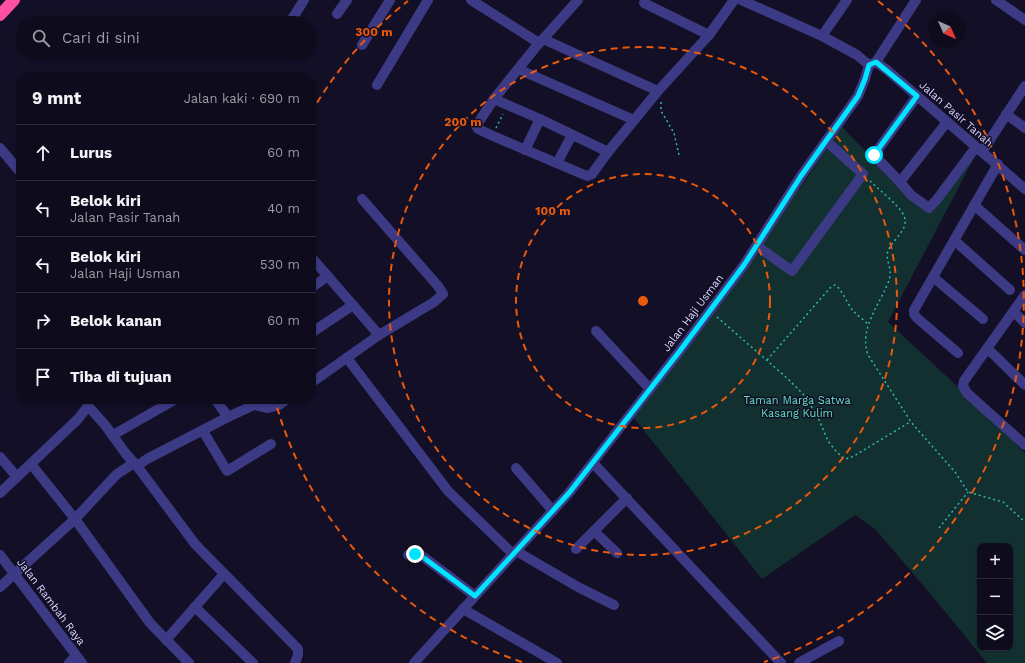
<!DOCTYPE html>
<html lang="id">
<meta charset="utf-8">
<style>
body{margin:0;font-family:"Work Sans",sans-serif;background:#171425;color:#f1f3f6}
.controls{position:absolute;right:12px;bottom:12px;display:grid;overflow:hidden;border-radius:8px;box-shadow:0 1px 3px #0004}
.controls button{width:36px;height:36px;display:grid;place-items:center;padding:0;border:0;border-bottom:1px solid #2e2b3b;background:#0e0b1c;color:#f1f3f6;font:20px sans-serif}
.compass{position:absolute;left:929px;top:12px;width:36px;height:36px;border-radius:50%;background:#0e0b1c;box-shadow:0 1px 3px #0004;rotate:135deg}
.stop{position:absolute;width:12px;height:12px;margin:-9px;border:3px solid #00e5ff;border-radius:50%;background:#fff}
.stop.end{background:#00e5ff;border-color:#fff;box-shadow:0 1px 4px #0008}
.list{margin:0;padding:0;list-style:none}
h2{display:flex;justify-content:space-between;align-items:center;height:52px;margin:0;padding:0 16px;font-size:17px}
h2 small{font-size:13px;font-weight:400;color:#9b9ba3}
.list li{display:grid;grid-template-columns:26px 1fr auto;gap:12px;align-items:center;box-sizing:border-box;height:56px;padding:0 16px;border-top:1px solid #2e2b3b}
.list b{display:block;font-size:15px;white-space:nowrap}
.list p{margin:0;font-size:13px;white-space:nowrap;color:#9b9ba3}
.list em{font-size:13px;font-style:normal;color:#9b9ba3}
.icon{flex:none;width:22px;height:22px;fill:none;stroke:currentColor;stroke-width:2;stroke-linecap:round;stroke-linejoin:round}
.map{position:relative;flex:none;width:1025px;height:663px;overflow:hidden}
.search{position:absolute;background:#0e0b1c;box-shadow:0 1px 3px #0004;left:16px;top:16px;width:300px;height:44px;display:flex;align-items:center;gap:10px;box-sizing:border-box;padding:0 14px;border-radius:22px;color:#9b9ba3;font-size:15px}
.panel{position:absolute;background:#0e0b1c;box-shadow:0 1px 3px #0004;left:16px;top:72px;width:300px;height:332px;border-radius:16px}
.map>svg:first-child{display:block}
.green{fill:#12302f;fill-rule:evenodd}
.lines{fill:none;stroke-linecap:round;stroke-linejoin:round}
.path{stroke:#2fb8b0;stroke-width:1.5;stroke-dasharray:2 3;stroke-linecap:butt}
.minor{stroke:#3d3a85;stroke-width:10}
.highway{stroke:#ff4fa3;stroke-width:12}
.route{stroke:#00e5ff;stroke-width:5}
.ring{fill:none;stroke:#e8590c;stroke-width:2;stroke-dasharray:7 5}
.labels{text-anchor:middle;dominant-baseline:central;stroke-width:3;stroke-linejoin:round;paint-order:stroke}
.street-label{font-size:11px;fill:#d9d4ff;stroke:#130f26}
.park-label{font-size:11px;fill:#5fe0c0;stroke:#130f26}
.centre{fill:#e8590c;stroke:#130f26;stroke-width:2}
.ring-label{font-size:12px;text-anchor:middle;font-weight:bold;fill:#e8590c;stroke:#130f26;stroke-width:3;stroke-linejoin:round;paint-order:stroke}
</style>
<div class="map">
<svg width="1025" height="663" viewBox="0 0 1025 663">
<rect width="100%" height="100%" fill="#130f26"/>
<path class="green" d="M842,127L907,194L929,213L975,156L888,322L958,387L1025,453V663H987L933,597L875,529L855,515L762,579L634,418L710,318ZM980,546H1010V648H980Z"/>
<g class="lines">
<g class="path">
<path d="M661,102V111L674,133L679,155"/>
<path d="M496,128L503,114"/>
<path d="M870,181C878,189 900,206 904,216C910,229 892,240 888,251C885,259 891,266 890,275C890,280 886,287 884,292C874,312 860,332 868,355L911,422L955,472L968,492L1003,502L1025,522"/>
<path d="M717,317L787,378L803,394L817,415L828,441L835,450L842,457L846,459L854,456L910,422"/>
<path d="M767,360L831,287L835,285C842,289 847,304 854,312C858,316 864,320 869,325"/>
<path d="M939,528L968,492"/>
</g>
<g class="minor">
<path d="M471,0L539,43"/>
<path d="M578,0L535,48L494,99L476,126L478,129L493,136L587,176L592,174L608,152"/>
<path d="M741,0L822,36L857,55L869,65"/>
<path d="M996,0L1025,20"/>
<path d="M644,3L709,35"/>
<path d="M337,14L347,0"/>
<path d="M290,22L304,0"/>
<path d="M822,36L847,0"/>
<path d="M543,39L658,91"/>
<path d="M362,45L390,0"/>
<path d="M876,62L916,0"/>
<path d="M869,65L876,62L887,70L1025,189"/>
<path d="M518,69L634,120"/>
<path d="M377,85L428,0"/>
<path d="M494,99L540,119L608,152L658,91L709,35L734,0"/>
<path d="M1006,114L1025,128"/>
<path d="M947,122L900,182L911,195L929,208L938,198L976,147"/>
<path d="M0,148L21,173"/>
<path d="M525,150L540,119"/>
<path d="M982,152L1025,86"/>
<path d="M557,163L572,135"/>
<path d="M900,182L874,155L917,96"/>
<path d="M974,205L1025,250"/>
<path d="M954,240L1010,290"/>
<path d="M757,246L792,271L863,174L826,141"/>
<path d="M311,257L379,335"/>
<path d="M933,277L983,319"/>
<path d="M311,288L328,276"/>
<path d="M1025,295L964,381L963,386L967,393L1025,445"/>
<path d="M1014,312L1025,323"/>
<path d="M596,331L650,389"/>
<path d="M311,333L353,305"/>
<path d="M988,349L1025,385"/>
<path d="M958,353L917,318L914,314V310L998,164"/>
<path d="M347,358L448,491L513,554"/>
<path d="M311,383L379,335L434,302L443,294L438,286L362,199"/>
<path d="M215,399L228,417"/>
<path d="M203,431L227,471L271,444"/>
<path d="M113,435L176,399"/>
<path d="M0,457L17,477"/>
<path d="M593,463L781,663"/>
<path d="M31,464L75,519L150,623L189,663"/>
<path d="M137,466L147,459L228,417L254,405L268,408L279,405L287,399"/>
<path d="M516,468L553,511"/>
<path d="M0,493L78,419L88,406L105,425L126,454L137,466L195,544L298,649V655L295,663"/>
<path d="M594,531L617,553"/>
<path d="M576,549L627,498"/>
<path d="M516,551L578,587L614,605"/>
<path d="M0,555L82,663"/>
<path d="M408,555L415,554L421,555L475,596"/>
<path d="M0,587L75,519L117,474L134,463"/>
<path d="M195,607L253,663"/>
<path d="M463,609L557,663"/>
<path d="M166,640L224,574"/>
<path d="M69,663L76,656"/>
<path d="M414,663L569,493L679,352L744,265L801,176L858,96L865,79L869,65"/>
<path d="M799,663L839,641"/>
</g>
<path class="highway" d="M0,15L14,0"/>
</g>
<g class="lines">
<path class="route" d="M415,554L420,555L475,596L569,493L679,352L744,265L801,176L858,96L865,79L869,65L876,62L917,96L874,155"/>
</g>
<g class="ring">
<circle cx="643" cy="301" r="127"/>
<circle cx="643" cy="301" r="254"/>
<path d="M522 662A381 381 0 0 1 275 400M311 113A381 381 0 0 1 408 1M878 1A381 381 0 0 1 764 662"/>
</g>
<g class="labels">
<g class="street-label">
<text transform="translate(956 114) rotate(41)">Jalan Pasir Tanah</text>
<text transform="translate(693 313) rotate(-53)">Jalan Haji Usman</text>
<text transform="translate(51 602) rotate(53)">Jalan Rambah Raya</text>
</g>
<g class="park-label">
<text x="797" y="400">Taman Marga Satwa<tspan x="797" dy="13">Kasang Kulim</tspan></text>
</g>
</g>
<circle cx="643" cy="301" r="6" class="centre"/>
<g class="ring-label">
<text x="374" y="36">300 m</text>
<text x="463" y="126">200 m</text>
<text x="553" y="215">100 m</text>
</g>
</svg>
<div class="controls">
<button>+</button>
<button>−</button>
<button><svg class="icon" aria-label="layers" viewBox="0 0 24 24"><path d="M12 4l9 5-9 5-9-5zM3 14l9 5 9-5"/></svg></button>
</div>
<svg class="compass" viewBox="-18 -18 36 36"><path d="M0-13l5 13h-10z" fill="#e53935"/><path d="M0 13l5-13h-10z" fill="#9b9ba3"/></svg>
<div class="stop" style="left:874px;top:155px"></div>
<div class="stop end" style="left:415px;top:554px"></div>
<div class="search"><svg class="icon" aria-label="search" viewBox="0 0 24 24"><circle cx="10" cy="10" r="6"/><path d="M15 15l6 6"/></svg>Cari di sini</div>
<section class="panel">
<h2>9 mnt<small>Jalan kaki · 690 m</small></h2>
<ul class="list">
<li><svg class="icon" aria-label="ahead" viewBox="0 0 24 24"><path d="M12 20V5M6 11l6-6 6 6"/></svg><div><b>Lurus</b></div><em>60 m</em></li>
<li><svg class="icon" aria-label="left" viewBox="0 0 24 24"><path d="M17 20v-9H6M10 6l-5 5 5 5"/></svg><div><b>Belok kiri</b><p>Jalan Pasir Tanah</p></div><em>40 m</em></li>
<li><svg class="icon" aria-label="left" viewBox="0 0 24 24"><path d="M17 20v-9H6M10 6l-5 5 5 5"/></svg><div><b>Belok kiri</b><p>Jalan Haji Usman</p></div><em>530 m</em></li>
<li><svg class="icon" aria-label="right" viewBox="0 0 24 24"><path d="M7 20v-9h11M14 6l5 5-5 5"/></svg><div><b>Belok kanan</b></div><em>60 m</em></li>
<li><svg class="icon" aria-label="arrive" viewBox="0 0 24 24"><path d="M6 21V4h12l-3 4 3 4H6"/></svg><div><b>Tiba di tujuan</b></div></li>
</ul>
</section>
</div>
